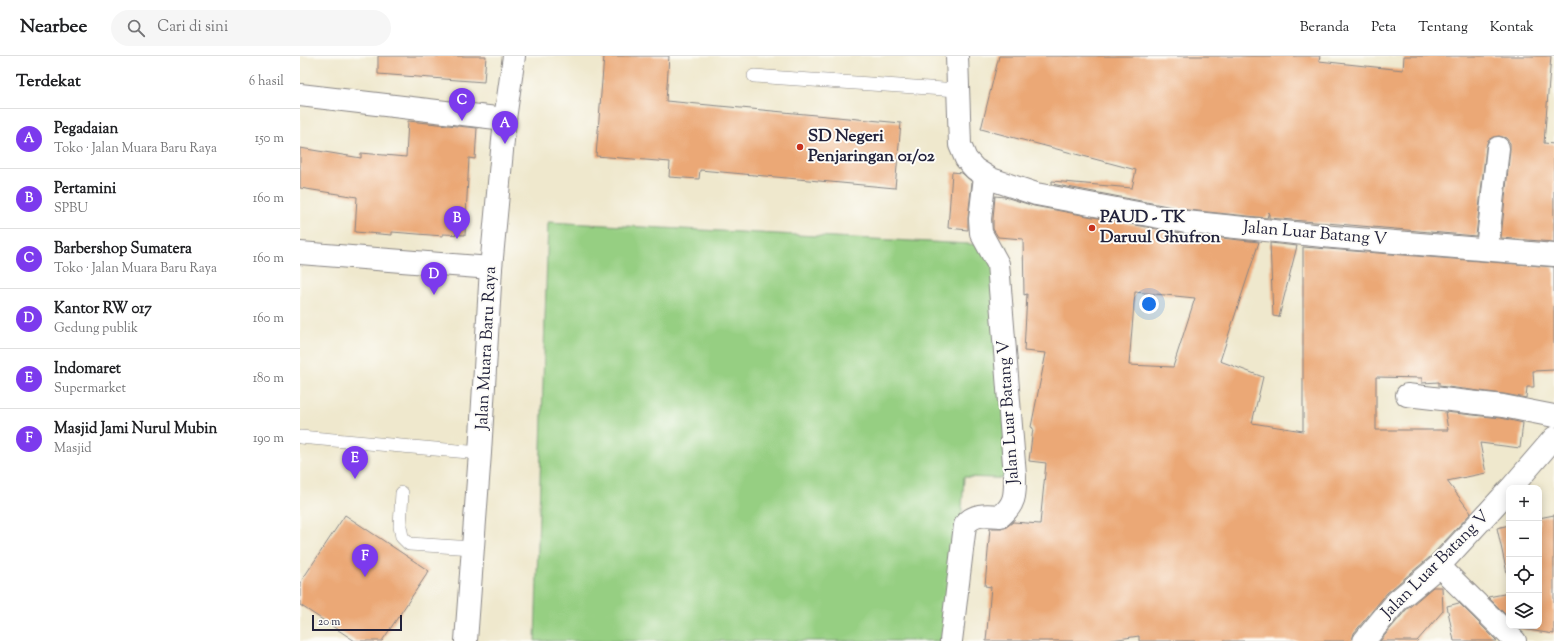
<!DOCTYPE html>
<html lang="id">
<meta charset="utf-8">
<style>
body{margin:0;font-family:"Sorts Mill Goudy",serif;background:#f6f6f6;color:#202124}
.controls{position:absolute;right:12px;bottom:12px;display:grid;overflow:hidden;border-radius:8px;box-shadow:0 2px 10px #0003}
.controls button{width:36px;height:36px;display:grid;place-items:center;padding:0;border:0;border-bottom:1px solid #e0e0e0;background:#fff;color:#202124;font:20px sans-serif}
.scale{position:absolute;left:12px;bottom:10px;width:90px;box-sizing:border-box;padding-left:4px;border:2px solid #22223b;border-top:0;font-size:11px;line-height:14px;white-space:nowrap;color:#22223b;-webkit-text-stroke:3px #fdfcf7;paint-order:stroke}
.you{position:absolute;left:849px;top:248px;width:14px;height:14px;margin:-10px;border:3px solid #fff;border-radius:50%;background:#1a73e8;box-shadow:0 0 0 6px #1a73e833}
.badge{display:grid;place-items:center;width:26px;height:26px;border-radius:50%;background:#7c3aed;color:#fff;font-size:13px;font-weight:700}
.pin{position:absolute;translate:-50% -33px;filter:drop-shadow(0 1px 2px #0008)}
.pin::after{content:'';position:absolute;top:21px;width:14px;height:12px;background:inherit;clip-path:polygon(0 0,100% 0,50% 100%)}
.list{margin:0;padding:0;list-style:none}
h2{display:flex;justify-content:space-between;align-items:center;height:52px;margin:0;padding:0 16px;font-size:17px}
h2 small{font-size:13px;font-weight:400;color:#757577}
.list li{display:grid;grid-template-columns:26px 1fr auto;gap:12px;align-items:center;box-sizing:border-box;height:60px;padding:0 16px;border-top:1px solid #e0e0e0}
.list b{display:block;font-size:15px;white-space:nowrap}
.list p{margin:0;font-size:13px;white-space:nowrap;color:#757577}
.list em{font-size:13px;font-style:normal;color:#757577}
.icon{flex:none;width:22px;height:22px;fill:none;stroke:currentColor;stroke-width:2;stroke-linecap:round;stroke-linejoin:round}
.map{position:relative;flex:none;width:1254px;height:585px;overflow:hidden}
header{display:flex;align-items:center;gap:24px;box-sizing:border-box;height:56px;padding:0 20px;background:#fff;border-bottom:1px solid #e0e0e0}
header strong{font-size:19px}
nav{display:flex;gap:22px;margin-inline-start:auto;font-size:14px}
.search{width:280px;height:36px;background:#f6f6f6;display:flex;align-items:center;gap:10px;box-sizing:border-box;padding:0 14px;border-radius:22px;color:#757577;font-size:15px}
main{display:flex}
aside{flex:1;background:#fff}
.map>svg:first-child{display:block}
.green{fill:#96cf82;stroke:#5c785e}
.building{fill:#eba876;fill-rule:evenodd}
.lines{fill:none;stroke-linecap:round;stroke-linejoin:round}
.lane-casing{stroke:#888584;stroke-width:14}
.street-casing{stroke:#888584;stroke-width:24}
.secondary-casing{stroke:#888584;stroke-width:24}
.lane{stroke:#fff;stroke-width:13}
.street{stroke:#fff;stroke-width:22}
.secondary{stroke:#fff;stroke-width:22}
.poi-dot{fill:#c8321e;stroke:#fdfcf7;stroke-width:1.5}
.labels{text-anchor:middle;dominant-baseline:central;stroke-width:4;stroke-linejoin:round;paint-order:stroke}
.poi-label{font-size:17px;font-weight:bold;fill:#22223b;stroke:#fdfcf7;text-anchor:start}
.street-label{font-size:17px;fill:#22223b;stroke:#fdfcf7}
</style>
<header>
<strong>Nearbee</strong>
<div class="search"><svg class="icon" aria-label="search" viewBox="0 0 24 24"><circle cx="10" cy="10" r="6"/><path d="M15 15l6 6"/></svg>Cari di sini</div>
<nav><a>Beranda</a><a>Peta</a><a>Tentang</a><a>Kontak</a></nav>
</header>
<main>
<aside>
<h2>Terdekat<small>6 hasil</small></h2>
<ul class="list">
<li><span class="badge">A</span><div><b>Pegadaian</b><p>Toko · Jalan Muara Baru Raya</p></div><em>150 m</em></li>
<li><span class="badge">B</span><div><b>Pertamini</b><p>SPBU</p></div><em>160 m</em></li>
<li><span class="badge">C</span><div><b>Barbershop Sumatera</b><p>Toko · Jalan Muara Baru Raya</p></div><em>160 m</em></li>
<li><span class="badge">D</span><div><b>Kantor RW 017</b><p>Gedung publik</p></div><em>160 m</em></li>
<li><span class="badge">E</span><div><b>Indomaret</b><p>Supermarket</p></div><em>180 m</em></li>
<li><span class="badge">F</span><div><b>Masjid Jami Nurul Mubin</b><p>Masjid</p></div><em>190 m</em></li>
</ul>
</aside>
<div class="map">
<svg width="1254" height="585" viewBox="0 0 1254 585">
<rect width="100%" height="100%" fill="#fdfcf7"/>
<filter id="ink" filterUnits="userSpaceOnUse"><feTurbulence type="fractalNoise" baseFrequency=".025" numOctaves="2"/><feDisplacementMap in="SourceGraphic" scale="8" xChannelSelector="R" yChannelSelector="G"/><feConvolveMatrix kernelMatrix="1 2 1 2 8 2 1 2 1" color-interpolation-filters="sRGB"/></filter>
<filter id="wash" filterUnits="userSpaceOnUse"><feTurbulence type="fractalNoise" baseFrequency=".012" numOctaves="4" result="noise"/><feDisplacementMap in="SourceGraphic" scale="16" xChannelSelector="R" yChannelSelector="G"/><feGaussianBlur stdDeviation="0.9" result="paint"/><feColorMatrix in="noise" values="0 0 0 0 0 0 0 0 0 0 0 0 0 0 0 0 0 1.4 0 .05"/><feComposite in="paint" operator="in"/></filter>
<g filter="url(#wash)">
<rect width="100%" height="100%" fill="#efe8cd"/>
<path class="green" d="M248,166L707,190L719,423L664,421L654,585H235Z"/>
<g id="blocks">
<g class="building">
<path d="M78,0H186L184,26L78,18Z"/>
<path d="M304,0H369L366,45L601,67L595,132L400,114L399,123L369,121L370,106L296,100Z"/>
<path d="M699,0H1020L1019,5L1103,14L1104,0H1251L1244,87L1254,88V186L1201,182L1210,93V87L1206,82L1199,80L1193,81L1188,84L1186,91L1176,180L969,162V156L967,162L888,154L752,128V125L832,132L836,114L681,73Z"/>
<path d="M108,65L177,72L175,103L169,102L165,179L143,178V180L92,176V179L55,176L57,141L0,132V92L61,102V97L106,101Z"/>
<path d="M652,116L662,117L672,126L668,162V174L648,172Z"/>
<path d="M695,140L705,141L734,150L884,178L959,186L920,305L963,321L952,367L1003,375V191L1254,211V314L1233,315L1234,331H1227L1226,342L1204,338L1139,330V326L1122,327V322L1076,321V374H1148L1145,356L1201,362L1223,367L1220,392L1180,387L1186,417L1147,425L1171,457L1130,501L1087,537L1054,577L1052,585H839V580L805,585H686L691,531L685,530L690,472H705L713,466L740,468L746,407L729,405L733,372L731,371L746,297L724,295L727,238L724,239L723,183L698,181L693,173V163ZM835,236L895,242L873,311L829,309Z"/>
<path d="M970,187L997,190L979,261L973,260Z"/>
<path d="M45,459L129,515L82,585H55L0,549V527Z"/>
<path d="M1254,459V578L1221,573L1218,570H1239V462Z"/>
<path d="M1209,469V526L1197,472Z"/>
<path d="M1133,531H1142L1143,555L1117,585H1080L1106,554Z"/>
<path d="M1209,537V562L1188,541Z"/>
<path d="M1159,547L1197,585H1154L1147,550Z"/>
</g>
</g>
</g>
<g filter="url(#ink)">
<use href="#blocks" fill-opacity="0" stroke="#888584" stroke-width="1"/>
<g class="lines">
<g class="lane-casing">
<g id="lane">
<path d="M454,20L658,34"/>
<path d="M0,381L180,397"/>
<path d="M102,437L100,470L102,481L109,488L174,492"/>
</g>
</g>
<g class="street-casing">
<g id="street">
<path d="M657,0L660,89L666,103L675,113L691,123L736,138L886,166L1033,181L1254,199"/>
<path d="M0,39L205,63"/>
<path d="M1187,193L1198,92"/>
<path d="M0,197L191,212"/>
<path d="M1107,339L1203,350L1254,360"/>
<path d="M1211,432L1254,382"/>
<path d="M1139,510L1215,585"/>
<path d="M651,585L665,469C674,457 687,459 701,460C716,447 715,438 715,420L698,208L681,177L680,163L685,120"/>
<path d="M1064,585L1097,545L1139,510L1209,434"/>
</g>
</g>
<g class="secondary-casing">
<path id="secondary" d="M166,585L180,397L191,212L205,63L214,0"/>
</g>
<use href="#lane" class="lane"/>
<use href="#street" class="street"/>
<use href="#secondary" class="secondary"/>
</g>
</g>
<g class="poi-dot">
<circle cx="500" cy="91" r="4"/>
<circle cx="792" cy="172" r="4"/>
</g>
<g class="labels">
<g class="poi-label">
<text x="508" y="81">SD Negeri<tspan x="508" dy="20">Penjaringan 01/02</tspan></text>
<text x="800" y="162">PAUD - TK<tspan x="800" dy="20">Daruul Ghufron</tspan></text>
</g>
<g class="street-label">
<text transform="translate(1015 178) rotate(5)">Jalan Luar Batang V</text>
<text transform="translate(187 292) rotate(-87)">Jalan Muara Baru Raya</text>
<text transform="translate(709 356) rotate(-94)">Jalan Luar Batang V</text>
<text transform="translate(1136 509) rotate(-45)">Jalan Luar Batang V</text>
</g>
</g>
</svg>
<div class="controls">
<button>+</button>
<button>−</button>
<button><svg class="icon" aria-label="locate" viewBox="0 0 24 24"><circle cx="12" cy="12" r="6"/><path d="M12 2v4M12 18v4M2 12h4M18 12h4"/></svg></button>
<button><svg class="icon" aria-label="layers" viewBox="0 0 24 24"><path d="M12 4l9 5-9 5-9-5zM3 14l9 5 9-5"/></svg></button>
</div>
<div class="scale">20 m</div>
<div class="you"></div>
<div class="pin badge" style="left:205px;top:88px">A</div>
<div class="pin badge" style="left:157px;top:183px">B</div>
<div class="pin badge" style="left:162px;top:65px">C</div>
<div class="pin badge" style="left:134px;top:239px">D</div>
<div class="pin badge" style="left:55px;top:423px">E</div>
<div class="pin badge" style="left:65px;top:521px">F</div>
</div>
</main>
